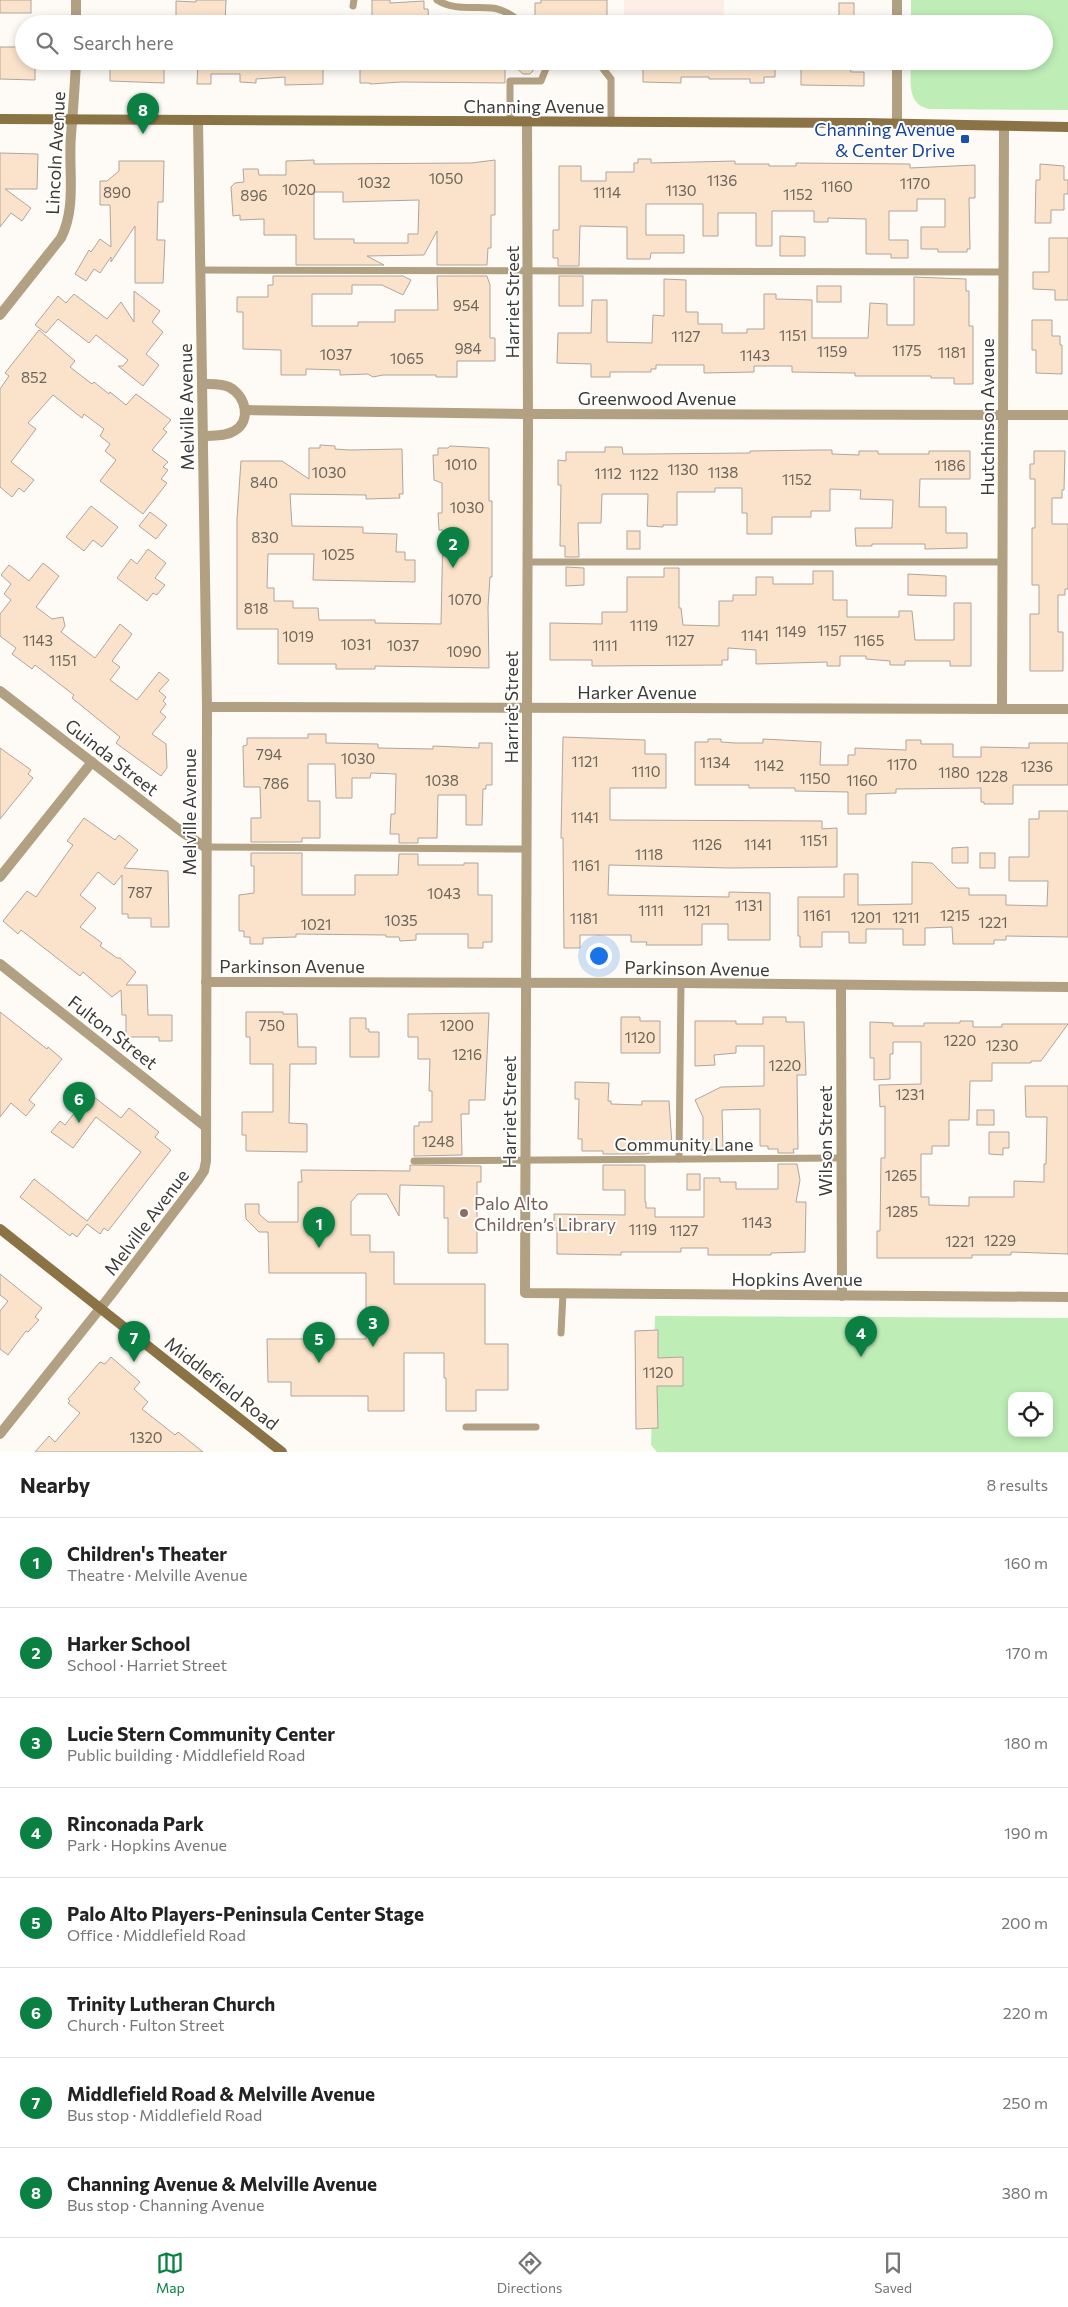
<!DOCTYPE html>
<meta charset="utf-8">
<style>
body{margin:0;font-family:Commissioner,sans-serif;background:#f6f6f6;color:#222}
.controls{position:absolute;right:15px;bottom:15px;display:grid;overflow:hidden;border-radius:10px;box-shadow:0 2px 8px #0003}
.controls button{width:45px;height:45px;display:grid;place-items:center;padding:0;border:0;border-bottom:1px solid #e0e0e0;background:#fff;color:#222;font:25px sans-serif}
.you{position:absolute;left:598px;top:955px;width:18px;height:18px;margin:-12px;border:4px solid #fff;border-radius:50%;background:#1a73e8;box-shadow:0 0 0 8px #1a73e833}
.badge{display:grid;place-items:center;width:32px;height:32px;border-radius:50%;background:#0b8043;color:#fff;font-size:16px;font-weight:700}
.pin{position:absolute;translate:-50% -41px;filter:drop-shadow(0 1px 2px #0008)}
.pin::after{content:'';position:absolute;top:26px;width:18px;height:15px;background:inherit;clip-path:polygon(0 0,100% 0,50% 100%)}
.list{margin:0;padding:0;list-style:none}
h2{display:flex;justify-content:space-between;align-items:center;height:65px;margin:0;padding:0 20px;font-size:21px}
h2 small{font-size:16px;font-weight:400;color:#767676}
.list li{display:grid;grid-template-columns:32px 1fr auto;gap:15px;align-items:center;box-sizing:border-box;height:90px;padding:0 20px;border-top:1px solid #e0e0e0}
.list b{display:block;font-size:19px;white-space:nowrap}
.list p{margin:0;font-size:16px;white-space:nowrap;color:#767676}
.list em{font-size:16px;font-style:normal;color:#767676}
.icon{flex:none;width:28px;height:28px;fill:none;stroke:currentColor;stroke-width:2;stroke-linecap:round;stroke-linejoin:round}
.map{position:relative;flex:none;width:1068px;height:1452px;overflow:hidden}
.search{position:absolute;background:#fff;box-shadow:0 2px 8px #0003;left:15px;right:15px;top:15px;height:55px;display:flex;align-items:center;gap:12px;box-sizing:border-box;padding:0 18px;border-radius:28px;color:#767676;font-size:19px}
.sheet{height:785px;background:#fff}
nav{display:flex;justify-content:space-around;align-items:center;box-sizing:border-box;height:70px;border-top:1px solid #e0e0e0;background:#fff;font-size:14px;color:#767676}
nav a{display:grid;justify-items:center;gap:2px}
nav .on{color:#0b8043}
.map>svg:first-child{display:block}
.education{fill:#fdeee8}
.green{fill:#beeeb6;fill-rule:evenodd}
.building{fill:#fbe3cb;stroke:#b0a59b;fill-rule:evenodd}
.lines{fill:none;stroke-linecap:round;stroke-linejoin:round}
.lane{stroke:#b1a082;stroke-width:7}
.street{stroke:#b1a082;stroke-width:10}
.secondary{stroke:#8c7346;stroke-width:10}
.transit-dot{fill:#1a4fb4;stroke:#fff;stroke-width:2}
.education-dot{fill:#8d6e63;stroke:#fff;stroke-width:2}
.labels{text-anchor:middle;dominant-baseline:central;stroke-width:4;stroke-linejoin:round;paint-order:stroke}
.number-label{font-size:15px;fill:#6c655a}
.street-label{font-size:18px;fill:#3d3b35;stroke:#fff}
.transit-label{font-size:18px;fill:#164399;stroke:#fff;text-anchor:end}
.education-label{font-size:18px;fill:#785e54;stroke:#fff;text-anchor:start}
</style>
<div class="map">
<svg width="1068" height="1452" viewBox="0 0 1068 1452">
<rect width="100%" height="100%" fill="#fefbf6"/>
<rect class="education" x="624" y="0" width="100" height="18"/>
<g class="green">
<path d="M911,0H1068V110L929,109C906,104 911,80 911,61H1044V24H911Z"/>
<path d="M655,1316L1068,1318V1452H657L651,1445ZM1012,1396H1049V1433H1012Z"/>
</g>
<g class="building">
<rect x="0" y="0" width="31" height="13"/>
<path d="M196,0H226L225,24H210V18L176,17V1L196,2Z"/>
<path d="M372,0H390V3L424,1V9H428L429,24H372Z"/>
<path d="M541,0H607V24H535V3H541Z"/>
<rect x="839" y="3" width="15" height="19"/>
<path d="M0,47H24V61H35V80L0,79Z"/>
<path d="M110,61H164V83L110,81Z"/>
<path d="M198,61H323V84L285,85V77L256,79V83L240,82V74H211V84H197Z"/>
<path d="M360,61H505V83L401,82L370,84V83H360Z"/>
<path d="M508,61H542L530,74H523Z"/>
<path d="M643,61H775V77H764V83H750V79H709V77H681V83L643,82Z"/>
<path d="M801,61H849L851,72H864V86L801,85Z"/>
<path d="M0,153L38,154L37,189H5L31,208L22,221L11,213L0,227Z"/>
<path d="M638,159H651V163L735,161V164H769V166H796V163L910,164V168L975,165V198H969L970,249H967V252H938V249H921V227H945V199H917V211H889V240H908V258H891V254H866V219L828,218V222H814V211H772V246H756V213H718V236H703V204H646V235H684V253H651L650,259H627V227L580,226L579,266H558V258H553V230H559V166H581V181H606V172H634V163H638Z"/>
<path d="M314,160V164L471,163L495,160V215H491V248H488L487,265H437V231L424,255L367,256L384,265H296V235H264V219L240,220V215L233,216L231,187L235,183L244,182L243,169H258L259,175H286V161ZM314,192H343V202L419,200L418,234H408V243H354V239H314Z"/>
<path d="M119,161H164L163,202H158L157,240H165L163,283H135V226L111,262V257L100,273L94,269L86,281L75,274L89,250L91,252L100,239L111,247L110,205H100V181H107L119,171Z"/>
<path d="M1040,164L1064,166V180H1068V194H1064V210H1051V223H1035L1036,180H1040Z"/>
<path d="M780,236L805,237V256H780Z"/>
<path d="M1049,238H1068V300H1055V290L1033,289V272H1049Z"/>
<path d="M273,276H403L411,280L403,295L382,285H352V294H312V326H358V322H395V310H438L437,276H487L490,285V338H495V361H457V377H436V375H383L373,377L368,374L340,375V370L306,369V375H281V350L243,349V312H237V297H268V285H273Z"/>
<rect x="559" y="276" width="24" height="30"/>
<path d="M914,277L966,279V291H969V326H973V384H954V378H931V376H855V373L792,372V366H754V372L704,373V365H656V369H651V372H610V377H591V364L557,363L558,333H591L592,300H607V342L652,343L653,315L664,316V279L686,280V312H698V324H722V333H747V329H764V294H776V299L812,300V338H868L870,303L887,304V325H914Z"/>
<rect x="817" y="286" width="24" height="16"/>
<path d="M134,291L160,311L152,322L163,332L146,354L159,365L143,386L118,366H123L128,360L96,335L89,343L58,319L46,333L35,325L58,296L66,303L74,294L107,319L121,302L134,322Z"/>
<path d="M1032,320H1052V336H1060V345H1062V374L1036,373V350H1032Z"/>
<path d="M39,330L75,361L70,367L92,384L94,382L109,394L110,392L126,405L136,394L171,420L163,429L167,432L152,450L168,462L163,467L168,470L161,479L167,483L143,514L100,481L116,460L105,451L110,444L100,436L104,429L84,414L82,418L53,395L28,423L36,429L11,462L34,480L24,492L19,488L12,497L0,487V389L9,376L5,373Z"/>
<path d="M320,445L335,446V449L350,450L402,449L403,494H399L400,498L366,499V495L290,494L292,526L363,527V533L397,534L396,552H405V560H415V582L313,580L314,554H268L267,588H274V601H293V608H318L319,620H375V623L441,624L443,530H439L438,513H442V483L434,480L433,455H438V448H448L450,446L489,448V501H492V577H490L488,607L489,668L375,666V669H336V664H278V629H237V519L241,461H282L309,479V448H320Z"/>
<path d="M605,447H622L623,454H646L750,453V451L818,450H832V454L859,455V451H878V454H929V451H970V479H920L919,507H946V533H967V548L925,549V544H872V546H856L855,528H892L893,500L860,499L861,490L830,489V511H811V517H772V534H747V513H742V488H715V492H677V525H663V527L647,526L648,494H602L601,523H578L579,557H565V546H560L561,485H558V460L566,461V452H605Z"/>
<path d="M1034,451H1065L1064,490H1062V498H1052V524H1068V589H1065V595H1058V632H1063V671H1030V614H1039V585H1032V528H1035V479H1030V464H1034Z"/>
<path d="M91,506L118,527L102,547L93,540L84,551L66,537Z"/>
<path d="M150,512L167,525L156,539L139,526Z"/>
<rect x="627" y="531" width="13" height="18"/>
<path d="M148,549L166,563L155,578L165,585L157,595L153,593L147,601L117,578L131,559L137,564Z"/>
<path d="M43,563L59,576L36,607L52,619L63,617L65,626L61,632L95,658L120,624L132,634L112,661L120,667L110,680L137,700L159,672L169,680L159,691L166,697L163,701L166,704L160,712L166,717L152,734L166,744L167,768L161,776L116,743L120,737L72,698L74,695L35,665L32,669L12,654L16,648L0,636V614L11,600L4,594L11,584L1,575L9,565L29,581Z"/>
<path d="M566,567L584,568V585L566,586Z"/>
<path d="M664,568H679V608H681L683,625L719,626V601H733V595H756V577H773V584H813V571H833V600H847V617H899V611H912L915,640H954V603H971V666H950V661H905V665H890V661L866,659V656H840V666H827V662L756,664V650L728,648V660H722V665L592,666V660H550V623L602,624V612H627V577H664Z"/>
<path d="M908,574L946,576V596L908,595Z"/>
<path d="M308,734H326V743L378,744V748L433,749V746L479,748V743H492V785H486V789H483L482,825H466V795H438L437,838H418V843H399V834H390L391,814H395L396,774L371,773L370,778H352V798H336L335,764H308V801H320V838H302V842H251V818H261L260,787H244L243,746L247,745V738H308Z"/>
<path d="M563,737L645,740V754H666V788H610V820L822,821V829L837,828V867L729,868L609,865L608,895L729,897V892L770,893V940H728V924H702V945H646L647,942H631V935H580V948H564L563,838H561Z"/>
<path d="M708,739H721V742L735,743H763V739L821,742L820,765H848V755H855V748L906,750V740H921V744H953V757H981V747L1029,748V743H1068V785H1013V804H984V802H981V788L896,789V793L866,794V814H848V792L795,791V788H749V785H695V742H708Z"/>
<path d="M0,748L31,770L28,774L33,778L0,819Z"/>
<path d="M1039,811H1068V937L1006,936V940H994V944H953L952,927L925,928V945H903V929H866V943H849V932H822V947H800V936H798V897H844V874H858V905L912,904V862L932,863L957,888H969V895H1006V905L1047,906L1048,881H1009V857H1029V819H1039Z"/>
<path d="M84,818L115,840L119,835L138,850L124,868L168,871L169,927H151V918H128V914H122V875L114,885L98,872L80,895L96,908L80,927L102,943L100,946L117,958H120L136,972L126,985H147L148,1015H172V1041H159V1037H126V1015H122L121,990L112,997L83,972L80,976L21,930L18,934L3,921L27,891L36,897L73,845L67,841Z"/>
<path d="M968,847V863H952V848Z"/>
<path d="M251,853H302V895H355V875H398L399,854H418V865H464V863H478V895H492V942H483V948H468V934H416V940L400,941L399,937H386V935L296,934V937L263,938V944H250V937H244V931H239V895L254,893V866H251Z"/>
<rect x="980" y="853" width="15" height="15"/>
<path d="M0,1012L47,1049L48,1047L62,1059L29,1100L35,1105L26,1116L11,1103L0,1117Z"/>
<path d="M246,1012H283V1014H297L298,1047H316V1064H290L289,1123L307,1124V1152L246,1151V1135H242V1112H273V1064H250V1037H246Z"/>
<path d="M489,1013L485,1100H469V1114H461L462,1155L414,1156V1126H419V1122H432V1091H429L430,1059H418V1037H408V1014Z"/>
<path d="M621,1017H640V1021H660V1053H621Z"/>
<path d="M763,1017H786V1022H804L806,1075H797L798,1149H793L794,1153H778V1149H768V1146H760V1109L722,1110L723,1150H703V1117L695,1100L721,1087L764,1086V1046H736V1053L714,1055L715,1065L695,1066V1021H736V1024H763Z"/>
<path d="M350,1018H366V1029H369V1032H379V1057H350Z"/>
<path d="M960,1021H973V1027H1002V1024H1068L1041,1061H1031V1063H992V1081H970L969,1120H949V1146H932V1154H921V1197H929V1205L969,1206V1197H1014V1181L1044,1182V1164H1046L1047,1117H1026L1025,1086H1068V1254L1011,1252V1255H972V1258H877V1231H880L881,1158H885V1106L880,1107L879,1085L921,1084V1042H893V1054H890V1079L874,1080V1058H870V1022L893,1023V1026H924V1023H960Z"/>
<path d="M575,1082L609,1083L608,1101H611V1104L642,1105V1101H669L672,1145H650V1153L645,1154H603V1151H582V1139H578L579,1099H575Z"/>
<path d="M94,1097L121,1118L129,1108L159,1132L155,1137L171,1150L108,1231L104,1228L100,1234L87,1224L77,1237L72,1233L70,1236L20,1197L34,1179L87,1221L141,1152L96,1117L73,1148L51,1132L60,1121L65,1125L83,1102L87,1106Z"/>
<rect x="977" y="1110" width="17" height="15"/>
<path d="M989,1132H1009V1148H1003V1155L989,1154Z"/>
<path d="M778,1164H797L800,1180L796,1202H806L805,1252L771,1253V1255H708V1248H681V1252H621V1255L557,1254V1228H554V1214L625,1215V1190H603V1165H645V1202H646V1208H655V1217H704V1178H720V1182H736V1189H778Z"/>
<path d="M410,1165L481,1166V1182H477V1253H448V1218H444V1186L400,1185L399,1216L387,1194H358L351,1202V1235H370V1252H394V1284H485V1344H508V1390H476V1411H446V1378H444V1353H404V1411H368V1396H291V1382H268L267,1339H366V1273H269L268,1232H259L246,1219L245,1204H259V1214L268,1222H298V1182H302L301,1170L410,1171Z"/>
<rect x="687" y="1174" width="13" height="16"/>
<path d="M0,1274L42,1308L35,1317L39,1320L28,1332L26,1331L8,1355L0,1349V1311L8,1301L0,1295Z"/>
<path d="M658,1330V1358L683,1357V1386H657L658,1428L636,1429L635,1331Z"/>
<path d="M111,1357L140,1382L134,1389L148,1402L142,1409L175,1435L178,1432L203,1452H35L49,1436L55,1442L80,1413L68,1403L70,1401L68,1399L100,1362L105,1364Z"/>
</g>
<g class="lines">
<g class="lane">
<path d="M437,0C455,11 472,6 492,8C504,9 514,17 524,24"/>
<path d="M353,6L354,0"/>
<path d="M597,61L611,79V123"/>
<path d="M510,122V81H541L549,61"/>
<path d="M200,270L1004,272"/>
<path d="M527,562H1002"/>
<path d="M205,847L527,849"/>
<path d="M679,1159L681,983"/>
<path d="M414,1161L842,1158"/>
<path d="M561,1333L563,1294"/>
<path d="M466,1427H536"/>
</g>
<g class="street">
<path d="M76,24V0"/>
<path d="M897,24V0"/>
<path d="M527,122L528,428L525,1293L1068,1297"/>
<path d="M897,124V61"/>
<path d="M0,315L61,238C77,206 68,169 71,135C73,110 75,86 76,61"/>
<path d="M202,384C211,384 221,383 229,387C246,396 252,421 234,431C225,437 213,435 203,436"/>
<path d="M245,410L528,414L1068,415"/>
<path d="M0,691L182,832L205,847"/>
<path d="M207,707L1068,709"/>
<path d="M1002,708L1004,126"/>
<path d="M0,877L92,762"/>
<path d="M0,964L206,1127"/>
<path d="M206,982L681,983L1068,987"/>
<path d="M841,986L842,1296"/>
<path d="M0,1434L110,1296L198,1180L204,1171L206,1161L207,707L198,120"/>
</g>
<g class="secondary">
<path d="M0,119L864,123L1068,127"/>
<path d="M0,1229L282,1452"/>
</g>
</g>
<rect class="transit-dot" x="960" y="134" width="10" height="10" rx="2.5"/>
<circle class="education-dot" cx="464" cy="1213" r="5"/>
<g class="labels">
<g class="number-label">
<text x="446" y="178">1050</text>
<text x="722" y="180">1136</text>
<text x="374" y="182">1032</text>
<text x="915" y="183">1170</text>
<text x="837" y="186">1160</text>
<text x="299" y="189">1020</text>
<text x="681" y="190">1130</text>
<text x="117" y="192">890</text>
<text x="607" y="192">1114</text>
<text x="798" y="194">1152</text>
<text x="254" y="195">896</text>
<text x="466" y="305">954</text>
<text x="793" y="335">1151</text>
<text x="686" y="336">1127</text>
<text x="468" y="348">984</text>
<text x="907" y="350">1175</text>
<text x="832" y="351">1159</text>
<text x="952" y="352">1181</text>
<text x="336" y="354">1037</text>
<text x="755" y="355">1143</text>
<text x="407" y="358">1065</text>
<text x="34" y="377">852</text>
<text x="461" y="464">1010</text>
<text x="950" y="465">1186</text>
<text x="683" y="469">1130</text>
<text x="329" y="472">1030</text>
<text x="723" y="472">1138</text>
<text x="608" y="473">1112</text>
<text x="644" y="474">1122</text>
<text x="797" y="479">1152</text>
<text x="264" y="482">840</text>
<text x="467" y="507">1030</text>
<text x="265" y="537">830</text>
<text x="338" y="554">1025</text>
<text x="465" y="599">1070</text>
<text x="256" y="608">818</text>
<text x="644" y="625">1119</text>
<text x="832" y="630">1157</text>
<text x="791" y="631">1149</text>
<text x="755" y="635">1141</text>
<text x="298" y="636">1019</text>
<text x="38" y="640">1143</text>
<text x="680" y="640">1127</text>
<text x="869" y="640">1165</text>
<text x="356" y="644">1031</text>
<text x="403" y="645">1037</text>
<text x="605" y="645">1111</text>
<text x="464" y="651">1090</text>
<text x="63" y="660">1151</text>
<text x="269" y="754">794</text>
<text x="358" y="758">1030</text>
<text x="585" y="761">1121</text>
<text x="715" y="762">1134</text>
<text x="902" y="764">1170</text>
<text x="769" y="765">1142</text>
<text x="1037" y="766">1236</text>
<text x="646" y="771">1110</text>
<text x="954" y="772">1180</text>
<text x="992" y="776">1228</text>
<text x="815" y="778">1150</text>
<text x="442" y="780">1038</text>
<text x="862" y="780">1160</text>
<text x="276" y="783">786</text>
<text x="585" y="817">1141</text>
<text x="814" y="840">1151</text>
<text x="707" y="844">1126</text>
<text x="758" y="844">1141</text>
<text x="649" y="854">1118</text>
<text x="586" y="865">1161</text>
<text x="140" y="892">787</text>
<text x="444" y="893">1043</text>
<text x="749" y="905">1131</text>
<text x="651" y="910">1111</text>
<text x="697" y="910">1121</text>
<text x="817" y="915">1161</text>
<text x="955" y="915">1215</text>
<text x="866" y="917">1201</text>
<text x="906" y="917">1211</text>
<text x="584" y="918">1181</text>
<text x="401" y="920">1035</text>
<text x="993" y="922">1221</text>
<text x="316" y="924">1021</text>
<text x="272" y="1025">750</text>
<text x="457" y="1025">1200</text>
<text x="640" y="1037">1120</text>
<text x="960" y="1040">1220</text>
<text x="1002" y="1045">1230</text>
<text x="467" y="1054">1216</text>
<text x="785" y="1065">1220</text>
<text x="910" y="1094">1231</text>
<text x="438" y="1141">1248</text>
<text x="901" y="1175">1265</text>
<text x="902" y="1211">1285</text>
<text x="757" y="1222">1143</text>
<text x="643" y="1229">1119</text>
<text x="684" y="1230">1127</text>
<text x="1000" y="1240">1229</text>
<text x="960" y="1241">1221</text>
<text x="658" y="1372">1120</text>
<text x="146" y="1437">1320</text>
</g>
<g class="street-label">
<text x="534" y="106">Channing Avenue</text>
<text transform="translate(55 153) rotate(-87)">Lincoln Avenue</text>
<text transform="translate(512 302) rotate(-90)">Harriet Street</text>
<text x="657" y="398">Greenwood Avenue</text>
<text transform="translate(186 407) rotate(-91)">Melville Avenue</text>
<text transform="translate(987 417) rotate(-90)">Hutchinson Avenue</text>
<text x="637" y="692">Harker Avenue</text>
<text transform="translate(511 707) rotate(-90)">Harriet Street</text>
<text transform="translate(112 757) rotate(38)">Guinda Street</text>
<text transform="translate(189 812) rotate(-90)">Melville Avenue</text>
<text x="292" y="966">Parkinson Avenue</text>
<text transform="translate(697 968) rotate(1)">Parkinson Avenue</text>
<text transform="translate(113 1032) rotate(38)">Fulton Street</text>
<text transform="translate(509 1112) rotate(-90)">Harriet Street</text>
<text transform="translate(825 1141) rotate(-90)">Wilson Street</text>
<text x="684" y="1144">Community Lane</text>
<text transform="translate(146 1222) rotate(-53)">Melville Avenue</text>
<text x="797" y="1279">Hopkins Avenue</text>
<text transform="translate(222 1383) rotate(38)">Middlefield Road</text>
</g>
<g class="transit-label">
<text x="955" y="129">Channing Avenue<tspan x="955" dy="21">&amp; Center Drive</tspan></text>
</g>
<g class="education-label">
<text x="474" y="1203">Palo Alto<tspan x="474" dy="21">Children’s Library</tspan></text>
</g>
</g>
</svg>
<div class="controls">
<button><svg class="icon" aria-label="locate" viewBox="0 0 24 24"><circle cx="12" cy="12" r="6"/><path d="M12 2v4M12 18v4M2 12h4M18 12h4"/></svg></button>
</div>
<div class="you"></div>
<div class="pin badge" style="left:319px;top:1248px">1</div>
<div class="pin badge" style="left:453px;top:568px">2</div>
<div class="pin badge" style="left:373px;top:1347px">3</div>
<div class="pin badge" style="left:861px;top:1357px">4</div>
<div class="pin badge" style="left:319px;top:1363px">5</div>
<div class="pin badge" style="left:79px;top:1123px">6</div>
<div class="pin badge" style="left:134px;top:1362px">7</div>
<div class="pin badge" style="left:143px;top:134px">8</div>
<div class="search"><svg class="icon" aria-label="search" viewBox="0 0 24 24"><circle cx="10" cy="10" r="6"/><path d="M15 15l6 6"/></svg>Search here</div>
</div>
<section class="sheet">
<h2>Nearby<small>8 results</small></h2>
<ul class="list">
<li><span class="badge">1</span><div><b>Children's Theater</b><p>Theatre · Melville Avenue</p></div><em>160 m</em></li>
<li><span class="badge">2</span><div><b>Harker School</b><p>School · Harriet Street</p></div><em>170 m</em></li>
<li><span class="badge">3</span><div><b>Lucie Stern Community Center</b><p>Public building · Middlefield Road</p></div><em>180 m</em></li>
<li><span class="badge">4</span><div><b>Rinconada Park</b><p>Park · Hopkins Avenue</p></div><em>190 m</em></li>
<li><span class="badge">5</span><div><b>Palo Alto Players-Peninsula Center Stage</b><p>Office · Middlefield Road</p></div><em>200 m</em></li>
<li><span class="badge">6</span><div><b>Trinity Lutheran Church</b><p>Church · Fulton Street</p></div><em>220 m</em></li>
<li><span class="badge">7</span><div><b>Middlefield Road &amp; Melville Avenue</b><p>Bus stop · Middlefield Road</p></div><em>250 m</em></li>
<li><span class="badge">8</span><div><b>Channing Avenue &amp; Melville Avenue</b><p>Bus stop · Channing Avenue</p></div><em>380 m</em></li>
</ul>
</section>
<nav>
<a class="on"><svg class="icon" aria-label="map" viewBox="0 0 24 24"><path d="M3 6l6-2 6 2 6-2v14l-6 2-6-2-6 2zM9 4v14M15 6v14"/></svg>Map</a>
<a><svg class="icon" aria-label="directions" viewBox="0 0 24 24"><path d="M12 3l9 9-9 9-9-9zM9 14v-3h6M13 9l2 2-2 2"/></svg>Directions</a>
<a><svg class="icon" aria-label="saved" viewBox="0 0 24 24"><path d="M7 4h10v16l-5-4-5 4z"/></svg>Saved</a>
</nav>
